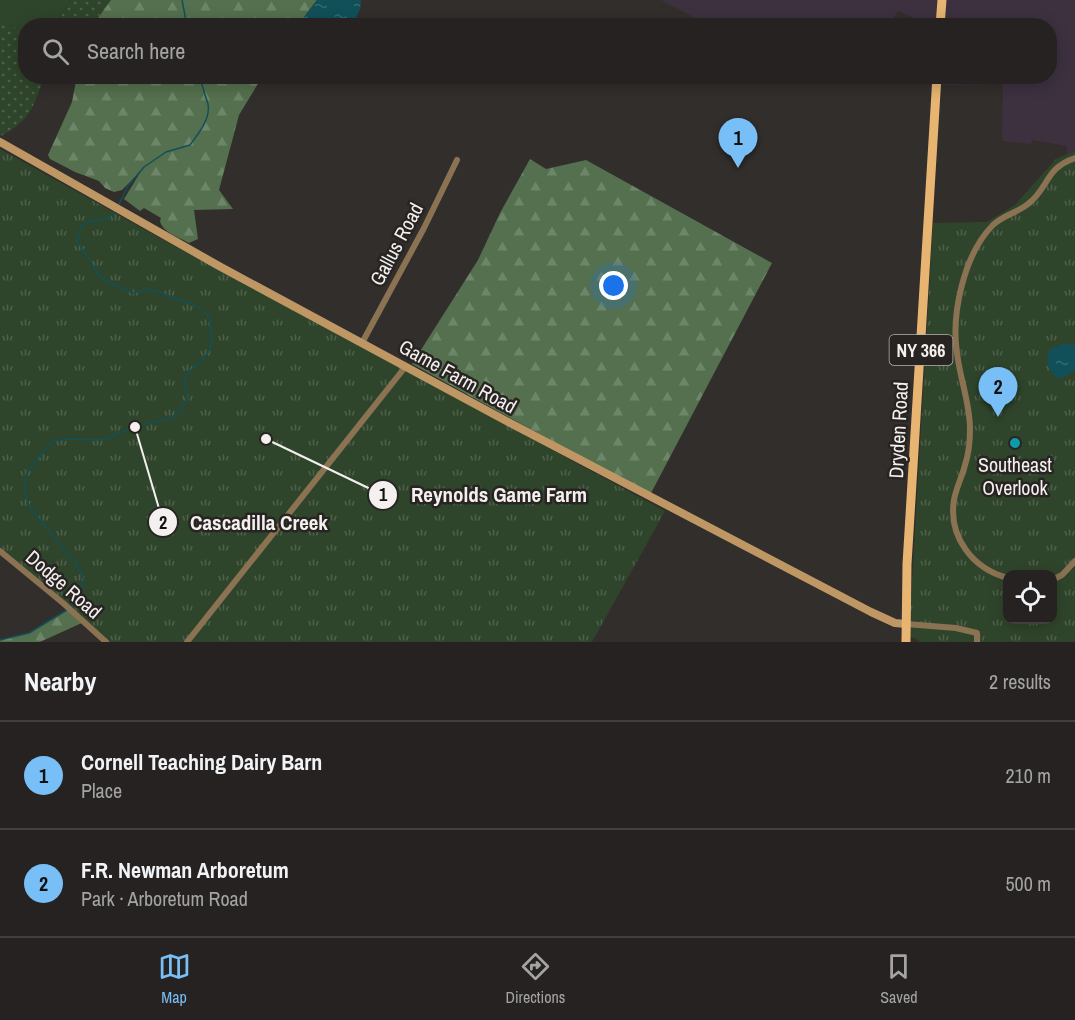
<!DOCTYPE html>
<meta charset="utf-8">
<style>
body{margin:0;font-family:"Archivo Narrow",sans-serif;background:#322f2e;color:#f1f3f6}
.controls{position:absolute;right:18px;bottom:18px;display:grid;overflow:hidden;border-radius:12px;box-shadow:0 3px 15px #0003}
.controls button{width:54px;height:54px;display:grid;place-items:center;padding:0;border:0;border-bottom:2px solid #423f3f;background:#262221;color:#f1f3f6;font:30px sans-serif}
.you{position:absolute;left:614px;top:286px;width:21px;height:21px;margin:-15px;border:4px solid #fff;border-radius:50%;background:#1a73e8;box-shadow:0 0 0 9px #1a73e833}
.badge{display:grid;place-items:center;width:39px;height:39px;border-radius:50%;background:#78bff8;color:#111;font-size:20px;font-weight:700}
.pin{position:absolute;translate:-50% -50px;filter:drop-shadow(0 2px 3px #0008)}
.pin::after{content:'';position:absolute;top:32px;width:21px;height:18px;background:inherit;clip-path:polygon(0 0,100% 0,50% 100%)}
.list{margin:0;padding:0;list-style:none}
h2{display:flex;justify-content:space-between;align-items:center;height:78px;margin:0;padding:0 24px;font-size:26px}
h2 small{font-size:20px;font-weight:400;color:#a4a4a5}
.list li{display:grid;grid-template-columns:39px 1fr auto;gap:18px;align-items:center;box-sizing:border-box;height:108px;padding:0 24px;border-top:2px solid #423f3f}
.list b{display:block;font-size:22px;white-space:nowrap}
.list p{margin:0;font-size:20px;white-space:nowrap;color:#a4a4a5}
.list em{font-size:20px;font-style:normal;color:#a4a4a5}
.icon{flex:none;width:33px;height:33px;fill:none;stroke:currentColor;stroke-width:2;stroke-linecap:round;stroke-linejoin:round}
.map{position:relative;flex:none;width:1075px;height:642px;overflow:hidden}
.search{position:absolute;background:#262221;box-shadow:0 3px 15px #0003;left:18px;right:18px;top:18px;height:66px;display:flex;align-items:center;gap:15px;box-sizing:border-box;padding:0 21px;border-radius:24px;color:#a4a4a5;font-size:22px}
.sheet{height:294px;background:#262221}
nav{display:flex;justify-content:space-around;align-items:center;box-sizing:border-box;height:84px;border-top:2px solid #423f3f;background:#262221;font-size:16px;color:#a4a4a5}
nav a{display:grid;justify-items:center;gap:3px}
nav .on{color:#78bff8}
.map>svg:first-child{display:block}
.education{fill:#3d3140}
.grass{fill:url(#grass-dots)}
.forest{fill:url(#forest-firs)}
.park{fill:url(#park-tufts);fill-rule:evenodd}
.garden{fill:#2f452b}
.water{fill:url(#water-ripples)}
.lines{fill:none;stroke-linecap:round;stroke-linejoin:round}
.stream{stroke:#115058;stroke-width:1.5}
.street{stroke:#8a7252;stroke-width:6}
.secondary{stroke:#bf9764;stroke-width:8}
.primary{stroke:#e7b471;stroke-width:9}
.culture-dot{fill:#0f9aa8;stroke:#282422;stroke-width:2}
.labels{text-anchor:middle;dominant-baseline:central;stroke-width:5;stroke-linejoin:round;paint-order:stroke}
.shield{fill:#282422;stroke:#b6b3b2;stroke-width:1.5}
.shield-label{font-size:18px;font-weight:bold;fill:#f3f0ef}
.street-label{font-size:20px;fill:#f3f0ef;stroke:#282422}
.poi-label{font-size:20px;fill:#f3f0ef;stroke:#282422}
.leader{fill:none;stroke:#f3f0ef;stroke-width:2}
.callout-dot{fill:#f3f0ef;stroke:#282422;stroke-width:2}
.mark-label{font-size:18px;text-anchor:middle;font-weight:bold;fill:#111}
.callout-label{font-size:21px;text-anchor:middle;font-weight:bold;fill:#f3f0ef;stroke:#282422;stroke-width:5;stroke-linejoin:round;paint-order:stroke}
</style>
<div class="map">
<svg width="1075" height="642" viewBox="0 0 1075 642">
<defs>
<pattern id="grass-dots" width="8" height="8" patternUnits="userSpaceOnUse" patternTransform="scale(1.5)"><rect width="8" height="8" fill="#2f452b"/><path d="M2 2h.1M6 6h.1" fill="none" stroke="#4e604a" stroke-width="1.8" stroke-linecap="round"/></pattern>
<pattern id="forest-firs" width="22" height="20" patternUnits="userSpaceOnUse" patternTransform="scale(1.5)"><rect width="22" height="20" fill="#54704e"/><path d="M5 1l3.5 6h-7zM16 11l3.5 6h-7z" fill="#6d8568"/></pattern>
<pattern id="park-tufts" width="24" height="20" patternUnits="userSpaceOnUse" patternTransform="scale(1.5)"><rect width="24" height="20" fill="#2f452b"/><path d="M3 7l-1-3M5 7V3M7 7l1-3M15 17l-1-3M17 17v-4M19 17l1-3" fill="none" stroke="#4e604a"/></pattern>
<pattern id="water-ripples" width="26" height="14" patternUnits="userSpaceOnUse" patternTransform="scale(1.5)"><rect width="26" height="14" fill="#115058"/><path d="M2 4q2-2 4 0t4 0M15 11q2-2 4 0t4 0" fill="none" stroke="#346a70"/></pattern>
</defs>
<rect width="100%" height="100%" fill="#322e2c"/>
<path class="education" d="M661,0H1075V155L1066,158L1067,146L1032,140L1031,144L1002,141L1003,84L942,85V77L1050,76V26L930,25L898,11L889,25H836L828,21L825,26L708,25Z"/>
<g class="grass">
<path d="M70,0H111L92,25L55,26Z"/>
<path d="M0,19L25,33L26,76L44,77C34,106 30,121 1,136L0,135Z"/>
</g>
<g class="forest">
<path d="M111,0H317L298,25L92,26Z"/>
<path d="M84,77H262L239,115L219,190L233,209L194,210L198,239L189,243C179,237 163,233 160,221L161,218L144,208L140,211L124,199L141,171L122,190L114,192L105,188L99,181L75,172L50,159L48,155L72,102L76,81Z"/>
<path d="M530,159L546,169L586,160L772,263L650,495L412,364L478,260L500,213Z"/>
<path d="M69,609L84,622L40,642H0V640L29,633Z"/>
</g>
<g class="park">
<path d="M0,149L160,238L665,511L592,642H107L70,607L0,547Z"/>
<path d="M1075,151V642H921L909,635L933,223L987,222L1015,205L1056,159ZM1008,574H1052V620H1008Z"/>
</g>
<path class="garden" d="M0,0H70L55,25L26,26L25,33L0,19Z"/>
<g class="water">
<path d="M317,0H361L360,9L353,25H298Z"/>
<path d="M1062,344L1075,345V370L1063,377L1057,378C1048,369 1046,363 1049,350Z"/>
</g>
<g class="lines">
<g class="stream">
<path d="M182,0L187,26"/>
<path d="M118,206L128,186L144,167L166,152L190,145C198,134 211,119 208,104C207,101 206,98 205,95C203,87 202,83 198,76"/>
<path d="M71,607L79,602L84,579L74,560L59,543L29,506L24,489L26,474L52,441L69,439L102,440L135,427L173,417L188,401L184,379C189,370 194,368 201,361C217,347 211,333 208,315L195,305L170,296L149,289L133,293L102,279L77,241L81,226L90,221L108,219L114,212"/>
<path d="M0,640L29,633L67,610"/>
</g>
<g class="street">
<path d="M362,343L424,228L457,160"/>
<path d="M0,551L63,603L106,642"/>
<path d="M1008,578C973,569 948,537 954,500C956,488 962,477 965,465C969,453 970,441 970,429C970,403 960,379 957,353C951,314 964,254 993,225C1003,215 1017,213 1028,204C1049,188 1045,168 1075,158"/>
<path d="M1052,580L1062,575L1075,561"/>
<path d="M906,624L956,628L977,633V642"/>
<path d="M187,642L406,366"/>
</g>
<path class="secondary" d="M0,142L219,266L512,424L871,612L895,623L906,624"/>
<g class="primary">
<path d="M940,26L942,0"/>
<path d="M906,642L907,564L937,76"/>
</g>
</g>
<circle class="culture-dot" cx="1015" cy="443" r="6"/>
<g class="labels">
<rect class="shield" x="889.5" y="335" width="63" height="30" rx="4.5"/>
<g class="shield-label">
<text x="921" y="350">NY 366</text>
</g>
<g class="street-label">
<text transform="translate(396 244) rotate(-62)">Gallus Road</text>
<text transform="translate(458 376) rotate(29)">Game Farm Road</text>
<text transform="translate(898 430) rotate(-87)">Dryden Road</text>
<text transform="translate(64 584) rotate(41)">Dodge Road</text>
</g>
<g class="poi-label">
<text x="1015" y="464">Southeast<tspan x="1015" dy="23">Overlook</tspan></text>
</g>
</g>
<path class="leader" d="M266 439L383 495M135 427L163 522"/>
<g class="callout-dot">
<circle cx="266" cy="439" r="6"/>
<circle cx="135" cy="427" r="6"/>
<circle cx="383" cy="495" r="15"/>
<circle cx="163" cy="522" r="15"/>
</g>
<g class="mark-label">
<text x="383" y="501">1</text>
<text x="163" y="529">2</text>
</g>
<g class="callout-label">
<text x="499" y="502">Reynolds Game Farm</text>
<text x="259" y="530">Cascadilla Creek</text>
</g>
</svg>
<div class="controls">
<button><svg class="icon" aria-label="locate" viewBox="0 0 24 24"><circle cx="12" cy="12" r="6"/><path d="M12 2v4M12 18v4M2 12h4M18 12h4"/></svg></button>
</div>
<div class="you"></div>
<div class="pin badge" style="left:738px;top:168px">1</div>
<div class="pin badge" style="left:998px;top:417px">2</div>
<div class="search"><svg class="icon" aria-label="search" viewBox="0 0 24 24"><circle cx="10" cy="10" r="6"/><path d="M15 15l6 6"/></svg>Search here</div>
</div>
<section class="sheet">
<h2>Nearby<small>2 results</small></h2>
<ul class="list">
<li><span class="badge">1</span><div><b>Cornell Teaching Dairy Barn</b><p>Place</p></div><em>210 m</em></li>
<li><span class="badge">2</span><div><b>F.R. Newman Arboretum</b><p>Park · Arboretum Road</p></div><em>500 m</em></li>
</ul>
</section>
<nav>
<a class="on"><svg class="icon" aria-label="map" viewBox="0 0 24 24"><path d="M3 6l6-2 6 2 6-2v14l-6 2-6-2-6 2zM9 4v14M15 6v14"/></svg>Map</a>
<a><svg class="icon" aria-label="directions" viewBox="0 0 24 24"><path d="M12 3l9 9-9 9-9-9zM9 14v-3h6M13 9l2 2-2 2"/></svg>Directions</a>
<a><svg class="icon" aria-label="saved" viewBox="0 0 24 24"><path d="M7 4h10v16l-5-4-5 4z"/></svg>Saved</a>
</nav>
